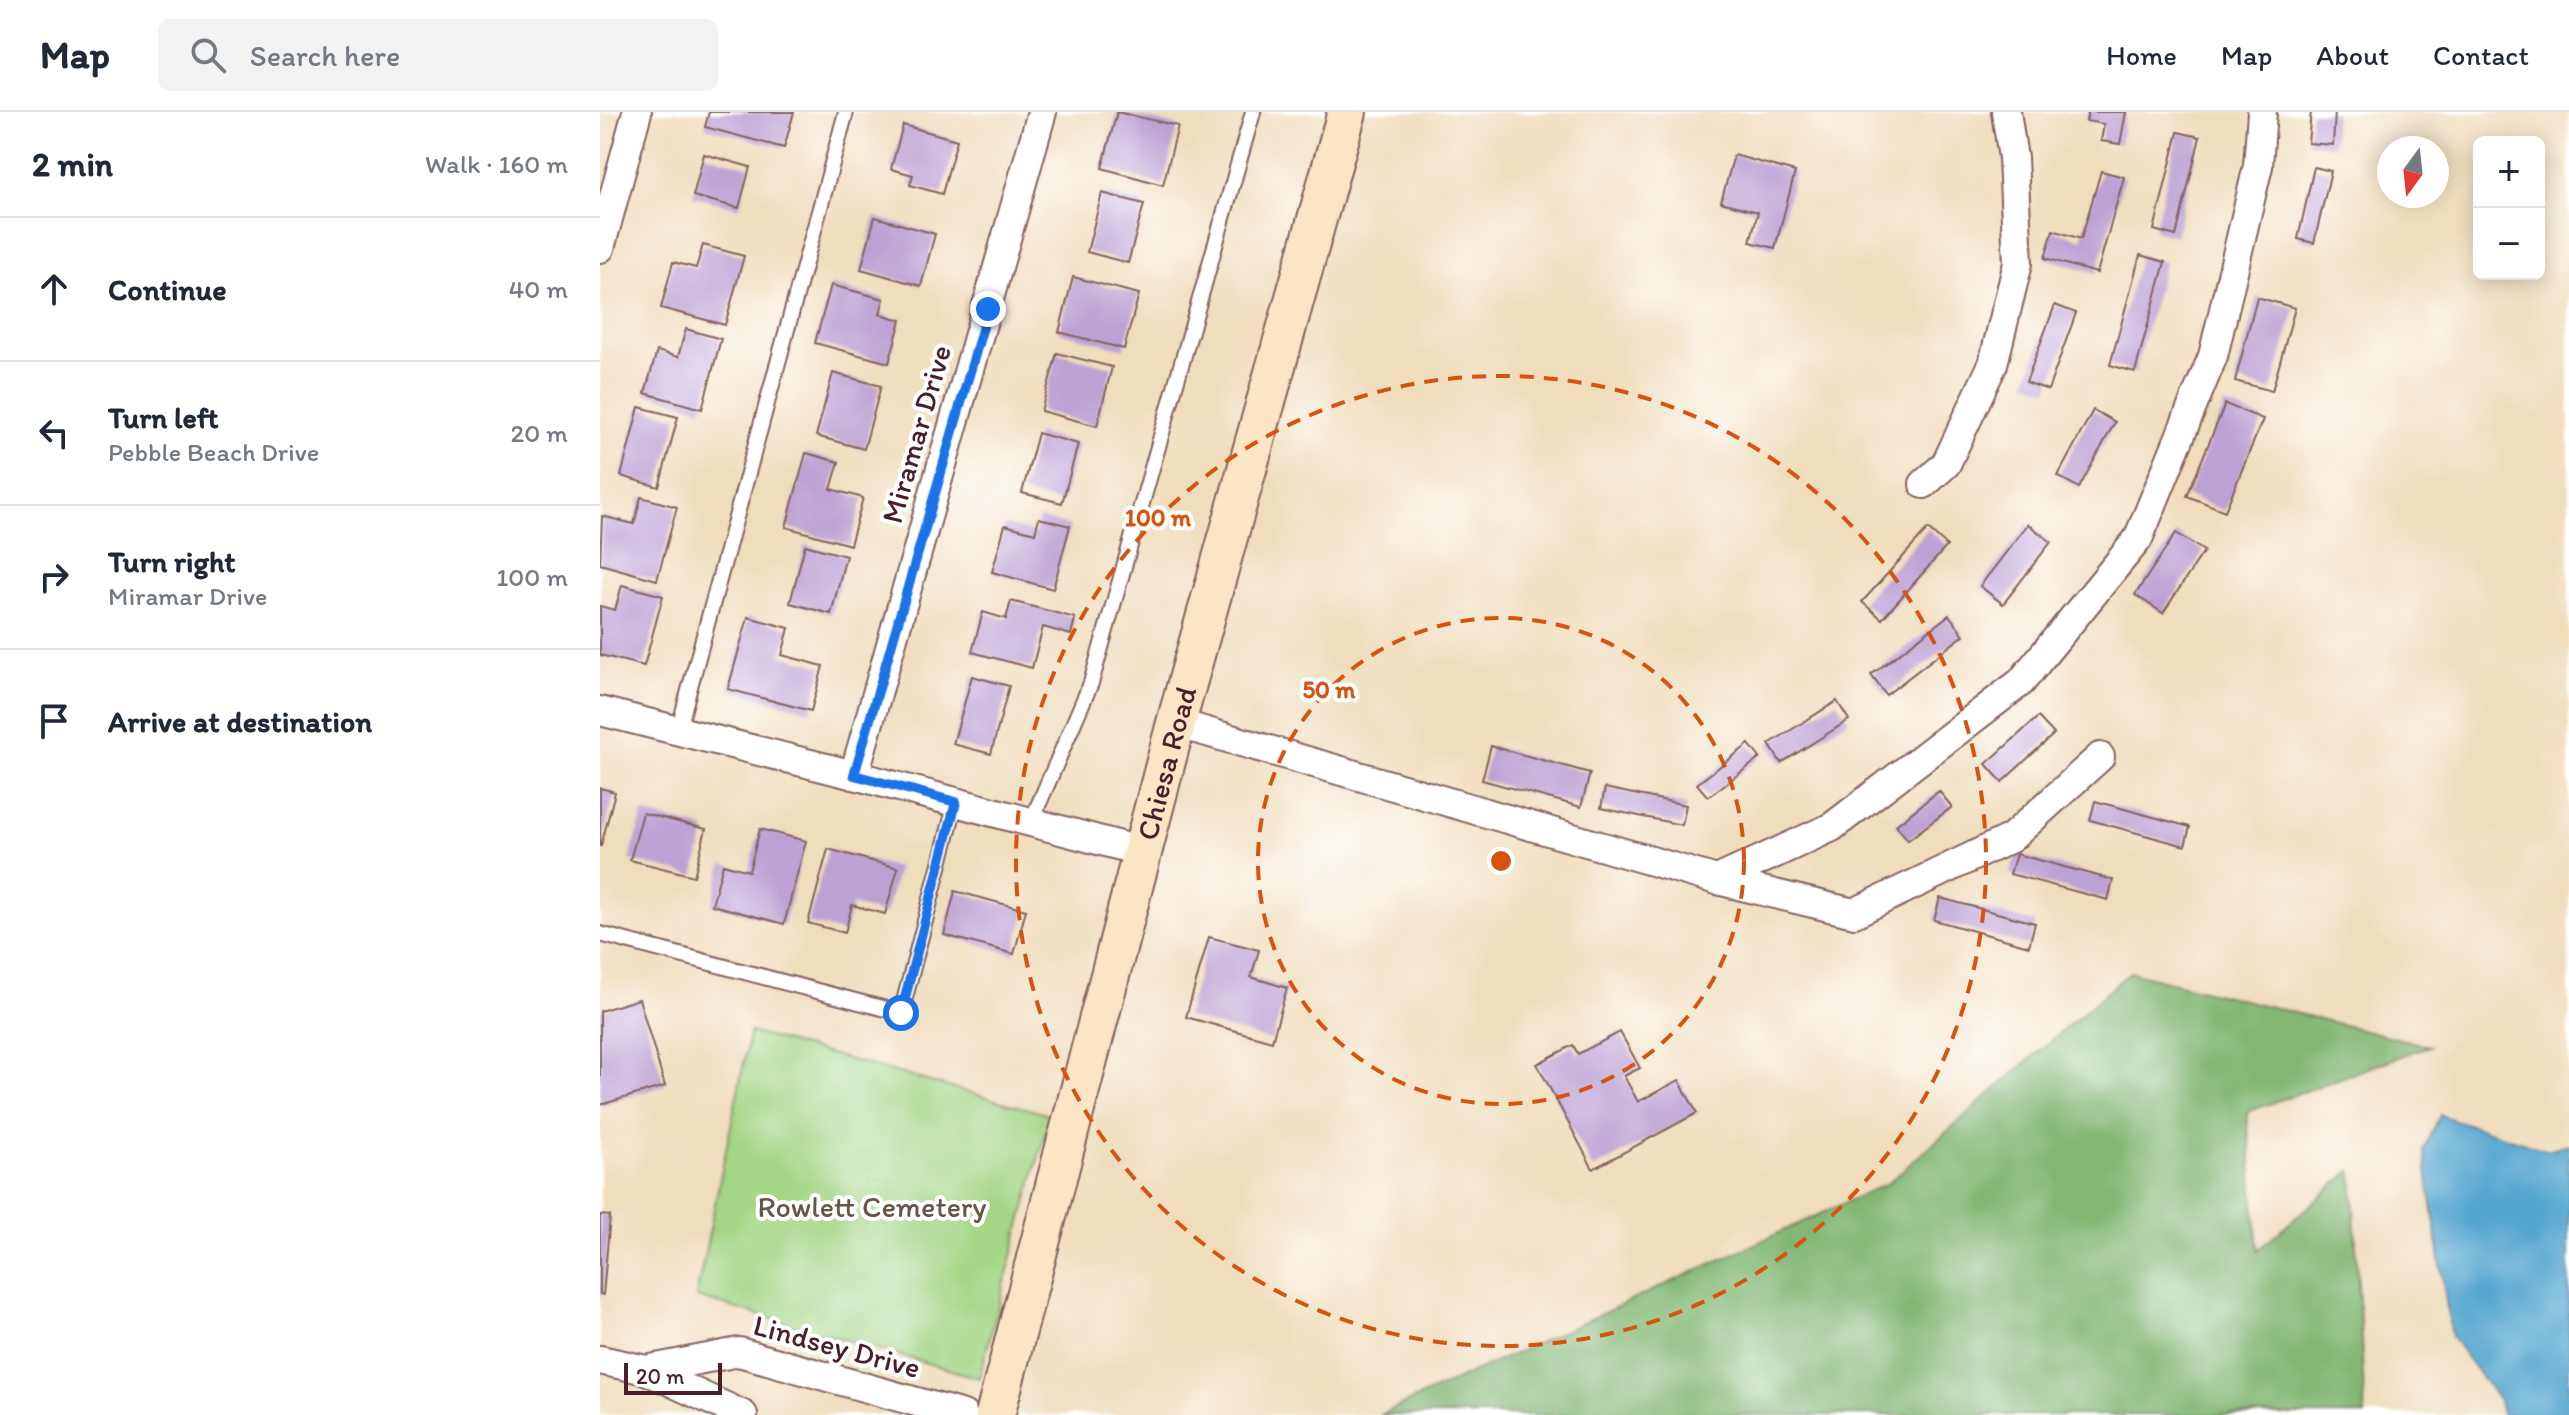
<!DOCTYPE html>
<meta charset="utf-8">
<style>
body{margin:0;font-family:Itim,sans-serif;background:#f2f2f3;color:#1f2937}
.controls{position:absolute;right:24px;top:24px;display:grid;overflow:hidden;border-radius:12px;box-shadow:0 4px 20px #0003}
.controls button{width:72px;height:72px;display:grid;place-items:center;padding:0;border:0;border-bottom:2px solid #e0e1e3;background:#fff;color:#1f2937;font:40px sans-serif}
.compass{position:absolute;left:1777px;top:24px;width:72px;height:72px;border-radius:50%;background:#fff;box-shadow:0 4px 20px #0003;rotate:195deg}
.scale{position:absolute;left:24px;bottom:20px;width:98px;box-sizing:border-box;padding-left:8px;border:4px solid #4a1f2b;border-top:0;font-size:22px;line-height:28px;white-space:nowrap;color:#4a1f2b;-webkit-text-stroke:6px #fff;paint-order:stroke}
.stop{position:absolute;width:24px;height:24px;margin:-18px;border:6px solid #1a73e8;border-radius:50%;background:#fff}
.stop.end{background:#1a73e8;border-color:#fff;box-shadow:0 2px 8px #0008}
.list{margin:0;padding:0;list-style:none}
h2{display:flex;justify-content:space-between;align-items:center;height:104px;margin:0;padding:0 32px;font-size:34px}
h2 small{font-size:26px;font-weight:400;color:#747a83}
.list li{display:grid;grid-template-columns:52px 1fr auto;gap:24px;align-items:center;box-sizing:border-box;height:144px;padding:0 32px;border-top:2px solid #e0e1e3}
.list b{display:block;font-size:30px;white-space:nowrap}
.list p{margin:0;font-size:26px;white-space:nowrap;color:#747a83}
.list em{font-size:26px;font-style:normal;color:#747a83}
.icon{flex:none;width:44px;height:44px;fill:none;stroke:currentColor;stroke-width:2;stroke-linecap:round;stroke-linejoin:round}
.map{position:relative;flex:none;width:1969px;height:1303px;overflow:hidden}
header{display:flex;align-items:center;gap:48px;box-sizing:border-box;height:112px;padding:0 40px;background:#fff;border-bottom:2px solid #e0e1e3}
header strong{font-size:38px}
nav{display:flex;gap:44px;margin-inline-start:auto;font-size:28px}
.search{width:560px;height:72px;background:#f2f2f3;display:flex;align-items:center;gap:20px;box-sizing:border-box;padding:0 28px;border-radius:12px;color:#747a83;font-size:30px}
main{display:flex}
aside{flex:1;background:#fff}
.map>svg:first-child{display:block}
.green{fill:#a3d686;stroke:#767a58;stroke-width:2}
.forest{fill:#82b773;stroke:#666b4f;stroke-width:2}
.water{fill:#53a6ce;stroke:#4e627c;stroke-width:2}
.building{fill:#bca2d4}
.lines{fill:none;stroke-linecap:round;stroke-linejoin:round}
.service-casing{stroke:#84625e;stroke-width:18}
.minor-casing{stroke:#84625e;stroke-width:32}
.secondary-casing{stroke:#84625e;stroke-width:42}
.service{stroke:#fff;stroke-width:14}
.minor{stroke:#fff;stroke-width:28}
.secondary{stroke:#fce5c4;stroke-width:38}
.route{stroke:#1a73e8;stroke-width:10}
.ring{fill:none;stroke:#d8530f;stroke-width:4;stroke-dasharray:14 10}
.labels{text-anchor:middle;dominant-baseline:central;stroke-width:8;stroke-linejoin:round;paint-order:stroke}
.street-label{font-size:30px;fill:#4a1f2b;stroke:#fff}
.park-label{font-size:30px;fill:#655646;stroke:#fff}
.centre{fill:#d8530f;stroke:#fff;stroke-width:4}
.ring-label{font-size:24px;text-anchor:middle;font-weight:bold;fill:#d8530f;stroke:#fff;stroke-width:8;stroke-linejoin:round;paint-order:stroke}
</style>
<header>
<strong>Map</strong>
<div class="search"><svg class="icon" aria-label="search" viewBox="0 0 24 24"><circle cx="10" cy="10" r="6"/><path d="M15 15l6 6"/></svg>Search here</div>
<nav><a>Home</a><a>Map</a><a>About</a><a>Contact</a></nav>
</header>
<main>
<aside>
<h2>2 min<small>Walk · 160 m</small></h2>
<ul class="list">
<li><svg class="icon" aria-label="ahead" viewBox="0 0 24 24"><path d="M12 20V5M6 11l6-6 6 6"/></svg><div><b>Continue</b></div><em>40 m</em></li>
<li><svg class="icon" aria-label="left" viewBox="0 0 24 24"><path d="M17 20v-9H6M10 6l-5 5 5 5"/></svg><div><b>Turn left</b><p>Pebble Beach Drive</p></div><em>20 m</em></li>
<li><svg class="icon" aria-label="right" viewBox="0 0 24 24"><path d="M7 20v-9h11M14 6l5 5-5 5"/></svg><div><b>Turn right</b><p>Miramar Drive</p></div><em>100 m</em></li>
<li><svg class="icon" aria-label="arrive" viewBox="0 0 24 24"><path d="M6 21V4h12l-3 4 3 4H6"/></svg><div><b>Arrive at destination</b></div></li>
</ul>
</aside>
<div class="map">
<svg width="1969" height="1303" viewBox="0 0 1969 1303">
<rect width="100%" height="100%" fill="#fff"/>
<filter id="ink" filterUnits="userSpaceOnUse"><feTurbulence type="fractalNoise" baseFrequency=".0125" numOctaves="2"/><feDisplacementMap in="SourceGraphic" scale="16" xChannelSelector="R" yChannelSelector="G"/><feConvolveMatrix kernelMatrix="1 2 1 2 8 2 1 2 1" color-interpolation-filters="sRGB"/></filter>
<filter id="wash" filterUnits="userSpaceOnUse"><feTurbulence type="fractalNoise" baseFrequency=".006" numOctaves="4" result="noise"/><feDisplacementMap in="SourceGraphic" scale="32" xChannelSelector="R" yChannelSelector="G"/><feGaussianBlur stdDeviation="1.8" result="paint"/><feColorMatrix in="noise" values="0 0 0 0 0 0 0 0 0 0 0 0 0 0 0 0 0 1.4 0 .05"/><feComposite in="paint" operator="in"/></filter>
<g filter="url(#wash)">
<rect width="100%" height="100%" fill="#f0ddbc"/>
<path class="green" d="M150,920L450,1003L379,1266L96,1185Z"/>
<path class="forest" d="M1530,860L1829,934L1647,1000L1658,1138L1752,1058L1765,1303H780L1288,1071Z"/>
<path class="water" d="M1840,1003L1946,1038L1969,1032V1303H1902L1899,1289L1851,1224L1824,1038Z"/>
<g id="blocks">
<g class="building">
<path d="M109,0H194L184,36L105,15Z"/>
<path d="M517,0L578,14L563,73L502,56Z"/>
<path d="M1488,0H1526L1520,32L1501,29L1504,12L1486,9Z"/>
<path d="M1711,0H1735L1733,33L1708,31Z"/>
<path d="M303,13L357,28L342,82L310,73L313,63L291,57Z"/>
<path d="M1578,20L1600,25L1576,124L1554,118Z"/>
<path d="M104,42L150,55L139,96L93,84Z"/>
<path d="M1134,43L1195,60L1175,136L1150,130L1158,100L1121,90Z"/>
<path d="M1714,55L1731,59L1714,131L1698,127Z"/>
<path d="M1501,59L1524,65L1497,161L1445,146L1453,118L1481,127Z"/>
<path d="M502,81L544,92L528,151L487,140Z"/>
<path d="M275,105L335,122L321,174L261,157Z"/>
<path d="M103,133L144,144L125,213L61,196L73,150L96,156Z"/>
<path d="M1540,143L1565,150L1535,260L1510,253Z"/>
<path d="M473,165L539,182L524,237L459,220Z"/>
<path d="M231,173L284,187L280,202L301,208L289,251L215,231Z"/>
<path d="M1657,185L1695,196L1672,279L1635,269Z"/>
<path d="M1455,193L1476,201L1448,278L1426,270Z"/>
<path d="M86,217L121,227L102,297L45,281L57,239L78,245Z"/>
<path d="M457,241L512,255L497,314L441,299Z"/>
<path d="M233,261L281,274L264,337L216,324Z"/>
<path d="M1625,292L1663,307L1625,399L1587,384Z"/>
<path d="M39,295L78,305L59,375L21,364Z"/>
<path d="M1493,298L1515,310L1479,376L1458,364Z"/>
<path d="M438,321L478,332L462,391L422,381Z"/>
<path d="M206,341L239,350L231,377L263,386L250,433L186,415Z"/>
<path d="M41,385L77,395L57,468L0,452L2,404L34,412Z"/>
<path d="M439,406L470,414L453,477L392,460L405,413L435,421Z"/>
<path d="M1428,412L1451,430L1403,492L1380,474Z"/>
<path d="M1328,417L1347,434L1282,507L1262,490Z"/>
<path d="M1576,421L1604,439L1563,501L1535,483Z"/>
<path d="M205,433L246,444L231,502L190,491Z"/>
<path d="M22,473L63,484L44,554L0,543V494L15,498Z"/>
<path d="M411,489L475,506L471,523L443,515L432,556L372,540L383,500L406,507Z"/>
<path d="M1349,503L1364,523L1286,583L1271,563Z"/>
<path d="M148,505L189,516L182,543L223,554L211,599L128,577Z"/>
<path d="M372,564L409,574L391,642L353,632Z"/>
<path d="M1237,589L1249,608L1181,651L1169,632Z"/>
<path d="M1438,605L1454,622L1402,670L1386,652Z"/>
<path d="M1149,632L1160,646L1108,685L1097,672Z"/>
<path d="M891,634L990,661L981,695L882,668Z"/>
<path d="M0,676L15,680L1,734H0Z"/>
<path d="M1005,676L1086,693L1082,713L1001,696Z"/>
<path d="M1339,679L1352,695L1308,728L1296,713Z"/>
<path d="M1495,689L1590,715L1585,734L1490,708Z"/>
<path d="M43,701L106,717L94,764L30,748Z"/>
<path d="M160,717L206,729L184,812L112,793L123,752L149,759Z"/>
<path d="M228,737L298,756L285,802L252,793L245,821L208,811Z"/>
<path d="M1416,742L1513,768L1508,788L1410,762Z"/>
<path d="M355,779L426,798L414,842L344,823Z"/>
<path d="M1340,786L1435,811L1429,834L1334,808Z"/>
<path d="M609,825L659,838L651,865L687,876L672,929L586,905Z"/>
<path d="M39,887L65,974L0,993V899Z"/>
<path d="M1020,920L1040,956L1024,964L1038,990L1079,968L1097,1001L993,1057L937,952L973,933L978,942Z"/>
<path d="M0,1103L10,1104L3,1183L0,1182Z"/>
</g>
</g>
</g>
<g filter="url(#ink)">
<use href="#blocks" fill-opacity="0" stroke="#84625e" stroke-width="2"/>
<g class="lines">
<g class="service-casing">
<g id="service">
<path d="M78,619L246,0"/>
<path d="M431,710L491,571L653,0"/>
<path d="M0,822L301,901L356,690"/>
</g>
</g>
<g class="minor-casing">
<g id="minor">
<path d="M0,136L37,0"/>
<path d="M1324,372L1346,352L1393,252L1418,151L1413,46L1406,0"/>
<path d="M0,599L254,663L543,740"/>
<path d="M576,611L1117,768L1232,715L1421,570L1538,427L1613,244L1658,54L1662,0"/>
<path d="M254,663L442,0"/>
<path d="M1117,768L1254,801L1411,726L1500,645"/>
<path d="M0,1248L46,1258"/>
<path d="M143,1303L46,1258L139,1240L363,1303"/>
</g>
</g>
<g class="secondary-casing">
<g id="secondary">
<path id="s1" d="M395,1303L576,611L747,0"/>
</g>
</g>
<use href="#service" class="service"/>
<use href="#minor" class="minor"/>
<use href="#secondary" class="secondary"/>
</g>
</g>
<g class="lines" filter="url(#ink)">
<path class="route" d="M301,901L356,690L254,663L388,197"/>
</g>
<g class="ring">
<circle cx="901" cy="749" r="243"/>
<circle cx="901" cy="749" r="485"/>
</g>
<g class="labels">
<g class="street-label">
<text transform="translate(316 322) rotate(-74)">Miramar Drive</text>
<text stroke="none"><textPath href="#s1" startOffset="674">Chiesa Road</textPath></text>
<text transform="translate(237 1234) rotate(15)">Lindsey Drive</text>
</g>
<g class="park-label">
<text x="272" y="1094">Rowlett Cemetery</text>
</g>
</g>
<circle cx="901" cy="749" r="12" class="centre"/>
<g class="ring-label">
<text x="558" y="414">100 m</text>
<text x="729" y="586">50 m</text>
</g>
</svg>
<div class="controls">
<button>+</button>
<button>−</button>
</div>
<svg class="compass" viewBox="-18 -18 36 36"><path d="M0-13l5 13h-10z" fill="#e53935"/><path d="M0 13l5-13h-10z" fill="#747a83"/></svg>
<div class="scale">20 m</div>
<div class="stop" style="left:301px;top:901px"></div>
<div class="stop end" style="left:388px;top:197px"></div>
</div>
</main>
